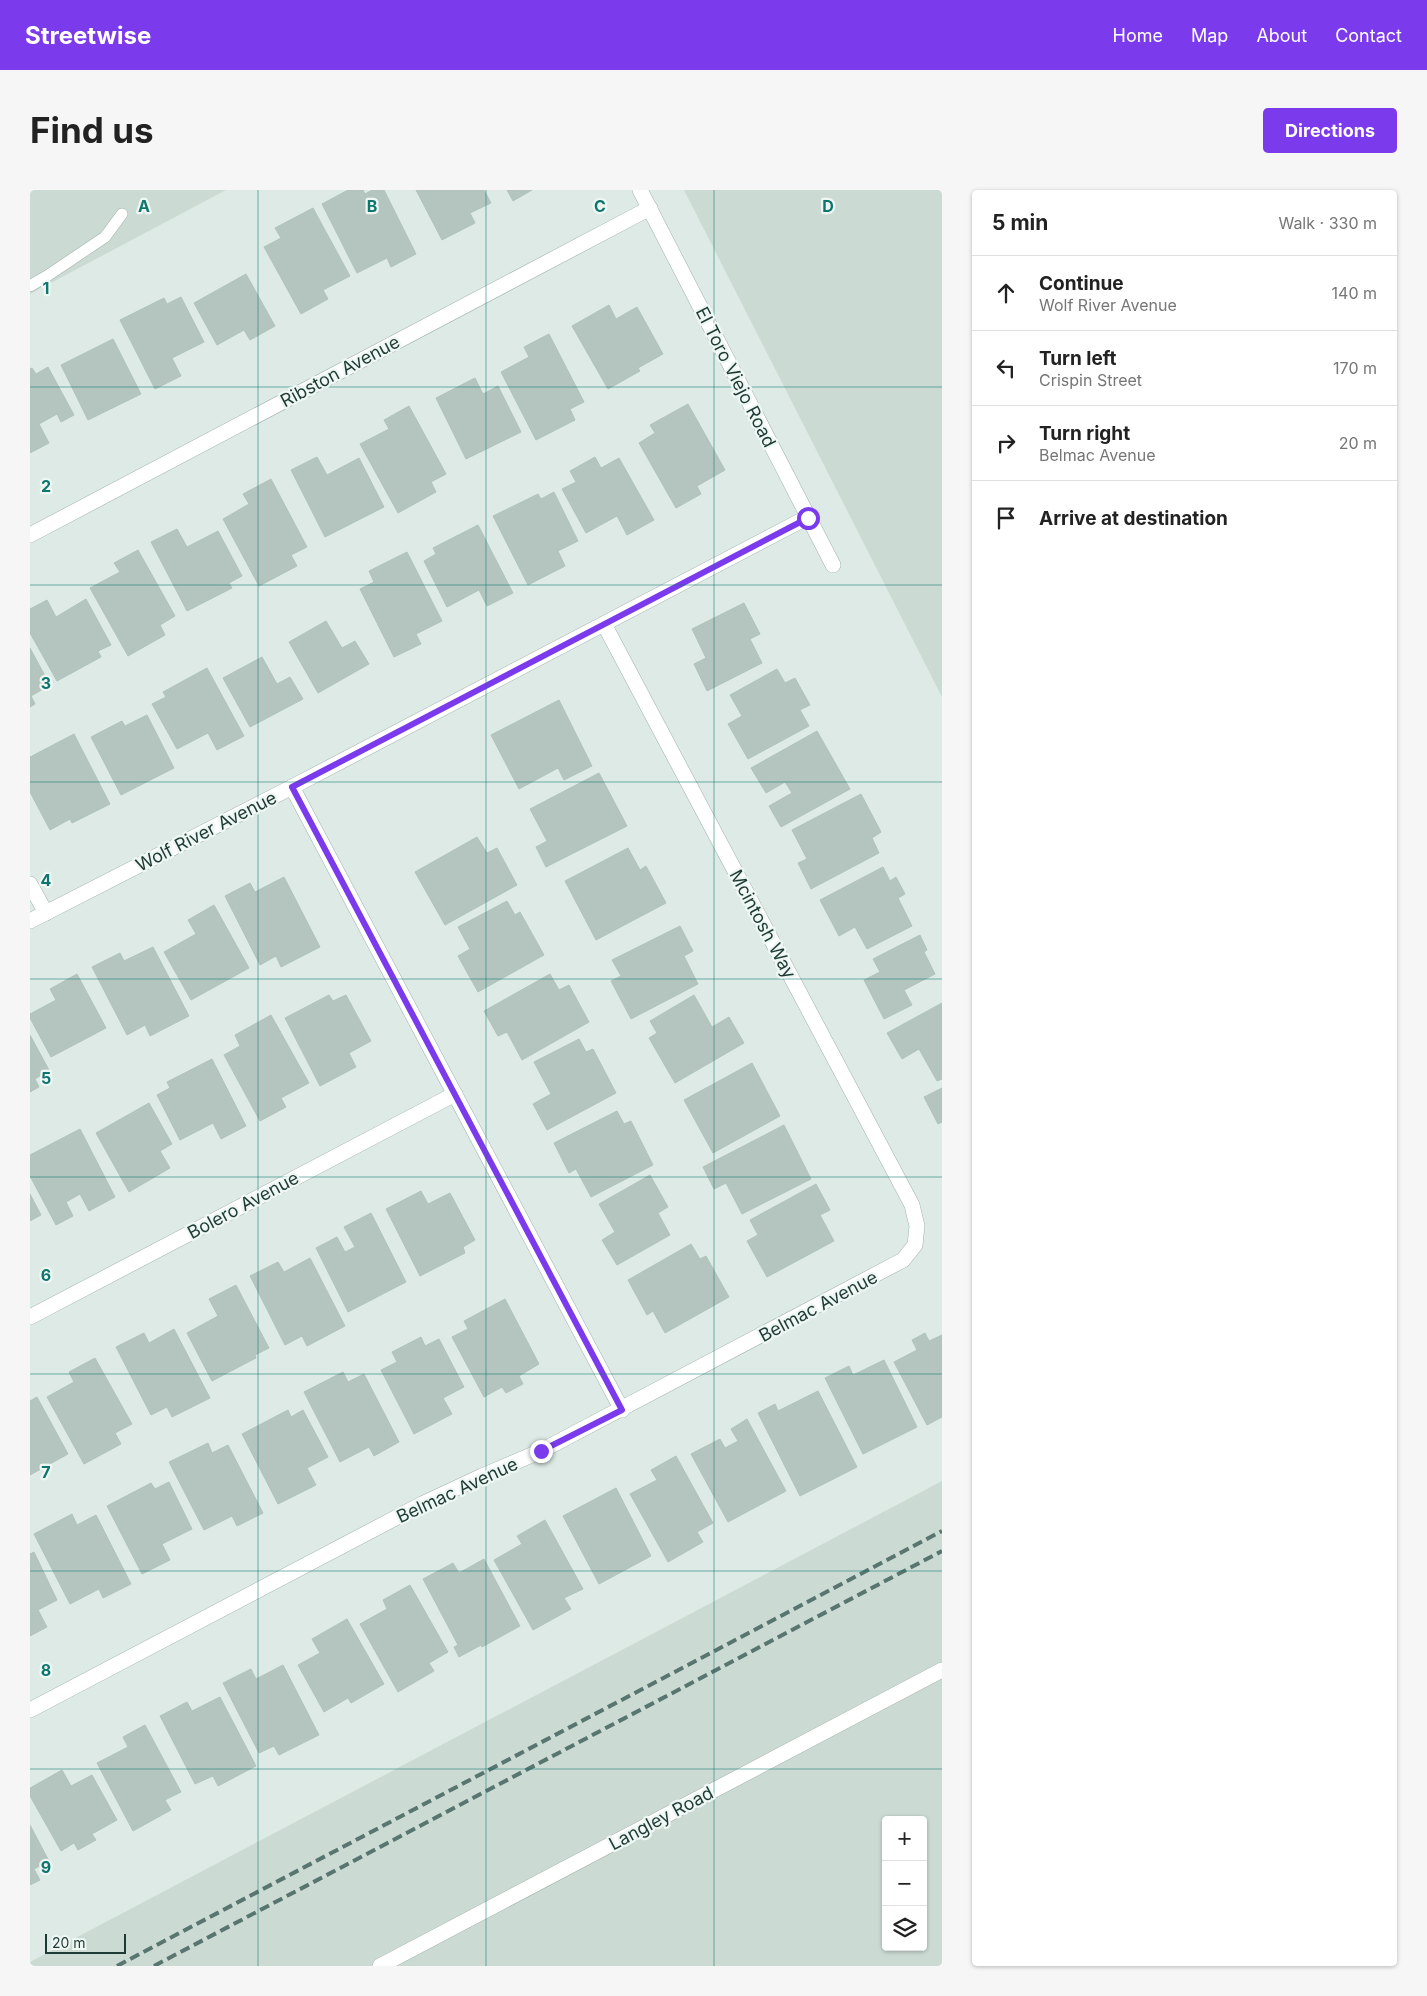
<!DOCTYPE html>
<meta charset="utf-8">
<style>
body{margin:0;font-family:Inter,sans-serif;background:#f6f6f6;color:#222}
.controls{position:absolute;right:15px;bottom:15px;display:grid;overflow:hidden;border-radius:5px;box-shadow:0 1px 4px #0004}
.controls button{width:45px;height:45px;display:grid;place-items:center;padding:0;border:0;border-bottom:1px solid #e0e0e0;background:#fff;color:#222;font:25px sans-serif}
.scale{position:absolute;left:15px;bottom:12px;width:81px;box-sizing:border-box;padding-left:5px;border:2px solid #1e3a34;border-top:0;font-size:14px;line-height:18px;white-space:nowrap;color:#1e3a34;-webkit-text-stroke:4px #eef7f3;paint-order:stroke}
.stop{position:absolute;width:15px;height:15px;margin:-11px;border:4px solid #7c3aed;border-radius:50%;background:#fff}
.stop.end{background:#7c3aed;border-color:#fff;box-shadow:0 1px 5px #0008}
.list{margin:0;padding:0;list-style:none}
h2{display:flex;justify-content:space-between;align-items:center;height:65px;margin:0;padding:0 20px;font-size:21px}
h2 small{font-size:16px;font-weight:400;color:#767676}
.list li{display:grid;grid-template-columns:32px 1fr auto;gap:15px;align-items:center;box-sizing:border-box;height:75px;padding:0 20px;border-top:1px solid #e0e0e0}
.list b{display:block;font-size:19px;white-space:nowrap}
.list p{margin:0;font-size:16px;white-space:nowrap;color:#767676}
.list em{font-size:16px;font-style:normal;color:#767676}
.icon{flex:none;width:28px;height:28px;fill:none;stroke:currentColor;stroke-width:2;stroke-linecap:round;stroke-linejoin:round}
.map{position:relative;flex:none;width:912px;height:1776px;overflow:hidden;border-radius:5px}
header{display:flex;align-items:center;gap:30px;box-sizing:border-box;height:70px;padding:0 25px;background:#7c3aed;color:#fff}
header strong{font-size:24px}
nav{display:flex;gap:28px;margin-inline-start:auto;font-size:18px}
.intro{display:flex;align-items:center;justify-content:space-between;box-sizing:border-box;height:120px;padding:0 30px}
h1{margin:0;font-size:35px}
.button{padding:12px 22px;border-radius:5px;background:#7c3aed;color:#fff;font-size:18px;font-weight:700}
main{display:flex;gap:30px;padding:0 30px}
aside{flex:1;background:#fff;border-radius:5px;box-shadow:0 1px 4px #0004}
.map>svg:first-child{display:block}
.built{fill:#ccdad4;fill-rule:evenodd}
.building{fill:#b3c5be;stroke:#b0c4bc}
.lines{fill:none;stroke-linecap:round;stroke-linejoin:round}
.lane-casing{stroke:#a0b2ac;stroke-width:12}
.street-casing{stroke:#a0b2ac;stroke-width:16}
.lane{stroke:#fff;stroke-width:11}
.street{stroke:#fff;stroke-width:15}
.rail{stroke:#58766f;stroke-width:4;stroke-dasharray:10 5;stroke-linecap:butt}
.route{stroke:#7c3aed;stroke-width:6}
.grid{fill:none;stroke:#0f766e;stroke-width:1;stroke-opacity:0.55}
.labels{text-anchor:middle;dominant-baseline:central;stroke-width:4.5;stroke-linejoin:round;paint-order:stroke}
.street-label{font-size:18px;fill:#1e3a34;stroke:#eef7f3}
.grid-label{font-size:16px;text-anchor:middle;font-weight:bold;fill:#0f766e;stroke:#eef7f3;stroke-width:4.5;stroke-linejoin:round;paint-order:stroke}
</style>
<header>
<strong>Streetwise</strong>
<nav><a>Home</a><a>Map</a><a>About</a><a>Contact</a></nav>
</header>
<div class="intro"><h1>Find us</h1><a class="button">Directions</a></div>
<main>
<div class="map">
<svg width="912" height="1776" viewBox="0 0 912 1776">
<rect width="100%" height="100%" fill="#ddeae5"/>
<g class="built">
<path d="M0,0H196L0,104Z"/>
<path d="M654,0H912V507Z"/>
<path d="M912,1291V1776H0V1772ZM856,1630H893V1757H856Z"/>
</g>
<g class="building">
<path d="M318,0H333L335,4L342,0H354L386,64L361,77L357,68L327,83L292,14Z"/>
<path d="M386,0H454L461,13L440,23L445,33L412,50Z"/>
<path d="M477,0H502L483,11Z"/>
<path d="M283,18L320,86L293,100L298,109L271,124L234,57L251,48L245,38Z"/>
<path d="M216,84L245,136L220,150L214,140L187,155L164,113Z"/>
<path d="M151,107L174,152L142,168L151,186L125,199L90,130L134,108L137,114Z"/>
<path d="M579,115L586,129L607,117L633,164L608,178L610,181L578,199L542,136Z"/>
<path d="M519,144L554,212L540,219L545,230L506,250L471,182L499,167L494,157Z"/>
<path d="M83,149L111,204L58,230L31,175Z"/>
<path d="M18,177L44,225L31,232L27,224L9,234L19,253L0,263V179L2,178L6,184Z"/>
<path d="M445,188L453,204L468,196L491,242L436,269L406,208Z"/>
<path d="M658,214L695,280L667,296L671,304L646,318L609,253L625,243L620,235Z"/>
<path d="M379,216L416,284L401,292L406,302L368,323L330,254L359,239L354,230Z"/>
<path d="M287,267L297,285L329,268L354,317L295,347L261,280Z"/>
<path d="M565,267L571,278L589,268L624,330L597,345L587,326L556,343L532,299L546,292L540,281Z"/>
<path d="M241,289L277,357L261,365L267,376L229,396L193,329L219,314L213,304Z"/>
<path d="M524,302L548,351L528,361L535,376L498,395L463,326L508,304L511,309Z"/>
<path d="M448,335L483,403L457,416L449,400L417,417L394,371L406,364L403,358Z"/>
<path d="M147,339L157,357L188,341L212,386L199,393L202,398L157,421L121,352Z"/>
<path d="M108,360L145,426L130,435L135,445L98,466L60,398L90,382L84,373Z"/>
<path d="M377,362L412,431L386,444L391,454L364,467L330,399L344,392L339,381Z"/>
<path d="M56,409L81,455L68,461L71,467L27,491L0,443V419L17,410L26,427Z"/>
<path d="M714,413L730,444L720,449L732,473L677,501L664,474L676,468L662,439Z"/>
<path d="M296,431L312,458L325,451L339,474L288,503L259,452Z"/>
<path d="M0,458L20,495L1,506L5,514L0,517Z"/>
<path d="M232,467L247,494L260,487L273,509L220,537L193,488Z"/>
<path d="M177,478L214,546L187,560L178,543L147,559L122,514L136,507L133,502Z"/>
<path d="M747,479L755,493L765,488L780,515L770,520L779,536L718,569L698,534L712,526L700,505Z"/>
<path d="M529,510L562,576L534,590L528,578L489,599L461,545Z"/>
<path d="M117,525L144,578L91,605L61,547L92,531L95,536Z"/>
<path d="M787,541L820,599L751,637L739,616L762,603L755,592L736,603L721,578Z"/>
<path d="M44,544L80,614L42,633L40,629L20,640L0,602V567Z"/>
<path d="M569,583L597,636L516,677L506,657L517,651L500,619Z"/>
<path d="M831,604L851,642L842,648L849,663L781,699L768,673L777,669L762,640Z"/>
<path d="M447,647L457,663L467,658L487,695L415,735L385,682Z"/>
<path d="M598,658L610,680L616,676L636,713L566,750L535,691Z"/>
<path d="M853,677L860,691L866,687L875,704L868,708L882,736L837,759L825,737L809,746L790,710Z"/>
<path d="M254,687L290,757L251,777L246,766L230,775L195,706L220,693L225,702Z"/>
<path d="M477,711L485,725L490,722L514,765L448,802L428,766L440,759L428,737Z"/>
<path d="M184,715L219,778L161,810L134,762L166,744L158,730Z"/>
<path d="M650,736L663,761L654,766L668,794L601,829L581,791L591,786L582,770Z"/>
<path d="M890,745L897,760L894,762L905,784L874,800L882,815L854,829L834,790L850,782L843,769Z"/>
<path d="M123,757L159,826L120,846L115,835L97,845L62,777L90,763L94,771Z"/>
<path d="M47,784L76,838L21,867L0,828V824L26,810L20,799Z"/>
<path d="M520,784L529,800L539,795L559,832L492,870L477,842L468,846L454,821Z"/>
<path d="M299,805L303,811L316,805L341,851L319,863L326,877L290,896L255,828Z"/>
<path d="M664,805L682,837L699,827L714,853L645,893L619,848L627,843L620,831Z"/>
<path d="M912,813V889L907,891L889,859L872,869L857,843Z"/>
<path d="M241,825L279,893L251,908L256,917L230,931L194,865L210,856L205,845Z"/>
<path d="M0,845L19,880L5,889L9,897L0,902Z"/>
<path d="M549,849L556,862L563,859L586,903L517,940L503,914L521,904L504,872Z"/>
<path d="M182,869L216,936L191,949L183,933L150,950L127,905L140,898L137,892Z"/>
<path d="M722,873L750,926L683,963L654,910Z"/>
<path d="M912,898V932L908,934L894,907Z"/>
<path d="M119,913L142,954L130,961L140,978L99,1002L66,943Z"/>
<path d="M587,921L594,934L601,931L623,975L561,1007L546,979L539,983L524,953Z"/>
<path d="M754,935L781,989L712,1024L696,993L684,999L673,977Z"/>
<path d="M50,939L85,1007L59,1021L50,1004L36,1012L43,1026L26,1035L0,986V965Z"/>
<path d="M620,985L638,1017L628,1023L640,1045L587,1075L572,1050L585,1042L569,1014Z"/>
<path d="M786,994L800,1020L790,1025L804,1051L737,1087L717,1051L728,1045L720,1030Z"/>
<path d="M391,1001L398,1014L420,1003L445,1050L433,1057L435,1063L390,1086L356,1019Z"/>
<path d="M0,1004L11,1025L0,1031Z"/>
<path d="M341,1023L376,1092L318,1122L286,1058L307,1047L315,1062L325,1057L314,1037Z"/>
<path d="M661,1054L670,1069L676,1066L699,1107L635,1143L623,1121L617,1125L598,1090Z"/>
<path d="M280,1068L315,1136L277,1156L272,1146L255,1155L220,1086L248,1072L254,1082Z"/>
<path d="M206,1095L239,1158L225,1165L226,1168L182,1191L157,1143L188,1126L179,1109Z"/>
<path d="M475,1109L509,1174L489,1186L493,1194L476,1203L472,1197L454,1207L422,1147L438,1139L434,1131Z"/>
<path d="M144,1139L180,1208L142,1227L137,1217L121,1225L86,1157L114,1143L119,1153Z"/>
<path d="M895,1143L899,1151L912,1145V1227L897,1235L864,1172L887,1160L882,1150Z"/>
<path d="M391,1147L395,1156L409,1149L434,1197L413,1208L422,1224L384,1244L351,1180L367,1172L362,1162Z"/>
<path d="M65,1168L102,1234L85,1243L91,1254L54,1274L17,1207L44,1192L39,1182Z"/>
<path d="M854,1170L887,1237L833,1264L795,1188L819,1176L823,1185Z"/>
<path d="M313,1182L318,1192L334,1184L369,1252L344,1266L339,1257L310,1272L274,1202Z"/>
<path d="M788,1201L827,1277L770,1306L728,1223L745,1214L748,1221Z"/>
<path d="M7,1207L38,1264L0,1285V1211Z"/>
<path d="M258,1220L261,1227L273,1220L298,1267L277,1278L286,1295L248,1314L212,1244Z"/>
<path d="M717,1229L756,1301L698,1332L661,1264L690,1249L695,1258L708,1251L701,1239Z"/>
<path d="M178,1253L182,1263L198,1255L233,1323L207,1336L202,1326L174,1340L139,1272Z"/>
<path d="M646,1266L683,1333L667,1342L673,1352L638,1372L600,1304L627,1290L621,1280Z"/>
<path d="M139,1292L162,1339L132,1354L140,1370L112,1384L77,1316L121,1293L125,1299Z"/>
<path d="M586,1298L621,1366L569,1394L533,1326Z"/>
<path d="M42,1324L47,1335L66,1325L101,1394L73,1408L69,1399L40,1414L4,1344Z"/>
<path d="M515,1330L553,1399L534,1408L541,1419L503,1440L464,1370L492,1354L487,1346Z"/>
<path d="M4,1362L27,1410L8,1420L17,1437L0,1446V1364Z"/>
<path d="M454,1369L490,1436L452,1457L451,1455L429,1467L424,1457L428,1455L393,1389L423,1373L429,1383Z"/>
<path d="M380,1395L418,1462L399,1473L404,1481L368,1502L330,1434L357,1419L353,1410Z"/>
<path d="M317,1429L354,1494L321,1513L318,1508L294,1522L268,1475L290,1463L282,1449Z"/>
<path d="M253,1475L289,1545L249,1565L244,1556L229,1563L193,1493L221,1479L226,1489Z"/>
<path d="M190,1507L226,1576L188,1596L183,1586L165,1594L130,1526L157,1512L162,1521Z"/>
<path d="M115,1535L151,1602L135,1610L141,1620L103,1641L67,1573L98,1557L93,1547Z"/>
<path d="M32,1580L41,1596L62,1585L87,1630L62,1644L66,1650L48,1660L44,1653L31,1661L0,1606V1598Z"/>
<path d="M0,1635L19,1671L4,1679L10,1690L0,1695Z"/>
</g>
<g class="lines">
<g class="lane-casing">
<path id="lane" d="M0,96L17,86L75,47L92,24"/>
</g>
<g class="street-casing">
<g id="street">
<path d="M610,0L803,375"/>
<path d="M0,345L620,18"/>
<path d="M262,597L592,1220"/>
<path d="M0,694L16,723"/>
<path d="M0,731L262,597L778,327"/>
<path d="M0,1127L425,904"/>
<path d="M0,1520L392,1314L452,1286L511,1261L873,1070L885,1055L887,1036L882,1015L574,434"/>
<path d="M350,1776L912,1480"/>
</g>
</g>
<use href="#lane" class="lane"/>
<use href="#street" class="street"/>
<g class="rail">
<path d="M87,1776L912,1341"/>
<path d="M124,1776L912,1361"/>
</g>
</g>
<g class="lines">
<path class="route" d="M511,1261L592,1220L262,597L778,328"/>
</g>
<path class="grid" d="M228,0V1776M456,0V1776M684,0V1776M0,197H912M0,395H912M0,592H912M0,789H912M0,987H912M0,1184H912M0,1381H912M0,1579H912"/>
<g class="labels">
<g class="street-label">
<text transform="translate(310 181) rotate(-28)">Ribston Avenue</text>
<text transform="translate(706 187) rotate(63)">El Toro Viejo Road</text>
<text transform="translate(176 641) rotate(-27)">Wolf River Avenue</text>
<text transform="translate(733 734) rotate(62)">Mcintosh Way</text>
<text transform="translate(213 1015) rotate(-28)">Bolero Avenue</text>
<text transform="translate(788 1116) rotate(-28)">Belmac Avenue</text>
<text transform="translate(427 1300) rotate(-25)">Belmac Avenue</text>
<text transform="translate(631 1628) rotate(-28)">Langley Road</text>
</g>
</g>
<g class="grid-label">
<text x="114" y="22">A</text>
<text x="342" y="22">B</text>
<text x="570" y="22">C</text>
<text x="798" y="22">D</text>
<text x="16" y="104">1</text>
<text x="16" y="302">2</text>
<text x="16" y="499">3</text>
<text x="16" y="696">4</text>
<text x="16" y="894">5</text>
<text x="16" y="1091">6</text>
<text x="16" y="1288">7</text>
<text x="16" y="1486">8</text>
<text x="16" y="1683">9</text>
</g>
</svg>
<div class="controls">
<button>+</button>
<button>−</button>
<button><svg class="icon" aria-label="layers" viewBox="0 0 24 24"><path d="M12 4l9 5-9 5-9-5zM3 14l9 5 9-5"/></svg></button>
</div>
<div class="scale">20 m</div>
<div class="stop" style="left:778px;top:328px"></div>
<div class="stop end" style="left:511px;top:1261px"></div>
</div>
<aside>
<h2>5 min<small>Walk · 330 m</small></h2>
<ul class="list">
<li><svg class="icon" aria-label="ahead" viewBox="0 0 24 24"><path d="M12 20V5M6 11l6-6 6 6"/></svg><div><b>Continue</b><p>Wolf River Avenue</p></div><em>140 m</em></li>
<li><svg class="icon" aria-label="left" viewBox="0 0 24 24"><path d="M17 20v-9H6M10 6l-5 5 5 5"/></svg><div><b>Turn left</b><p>Crispin Street</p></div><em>170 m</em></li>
<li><svg class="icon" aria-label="right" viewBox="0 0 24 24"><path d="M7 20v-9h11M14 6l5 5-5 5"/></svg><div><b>Turn right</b><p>Belmac Avenue</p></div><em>20 m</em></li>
<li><svg class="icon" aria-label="arrive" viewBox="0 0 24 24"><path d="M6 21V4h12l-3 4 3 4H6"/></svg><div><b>Arrive at destination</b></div></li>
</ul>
</aside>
</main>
